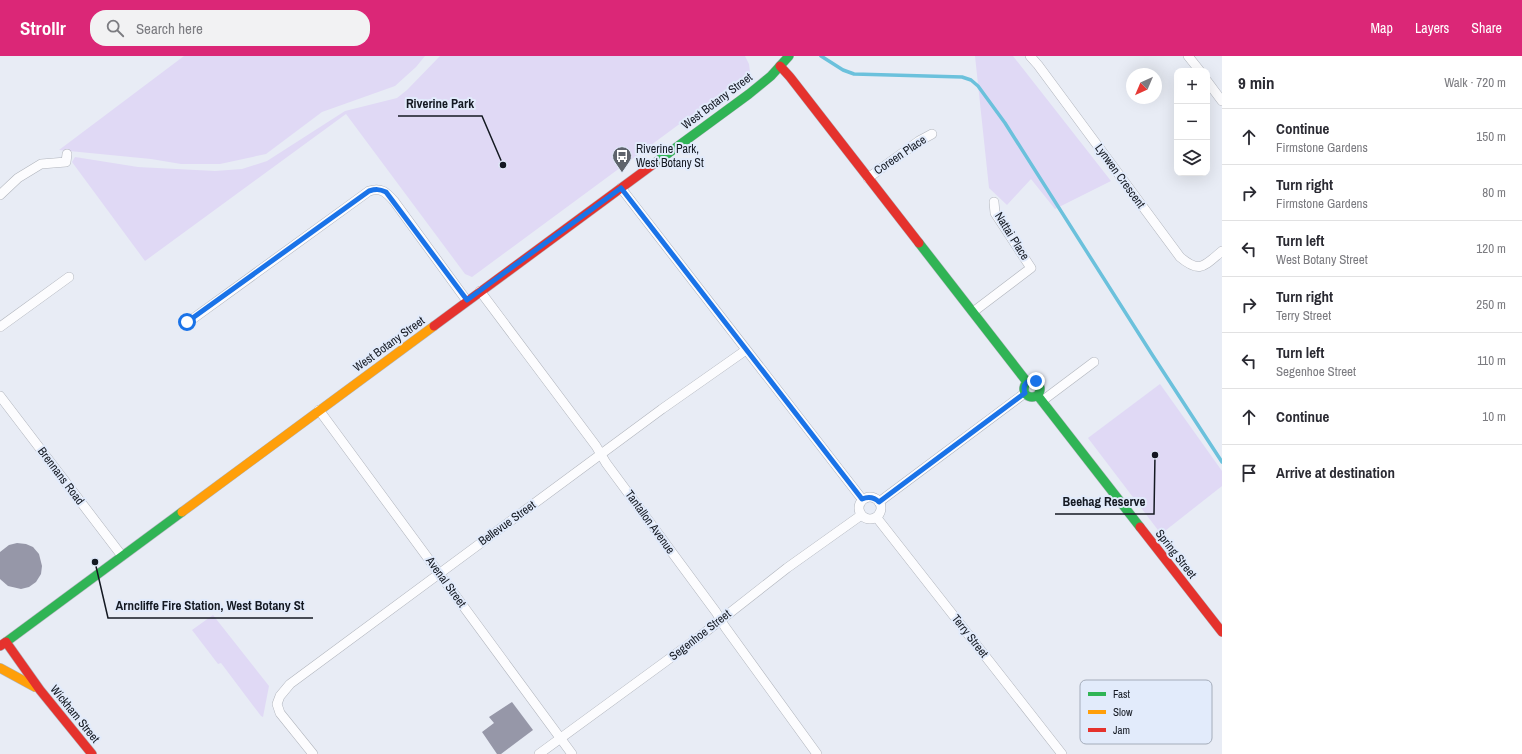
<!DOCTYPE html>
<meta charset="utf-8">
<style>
body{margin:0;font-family:"Archivo Narrow",sans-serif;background:#f2f2f3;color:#2b2b33}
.controls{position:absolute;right:12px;top:12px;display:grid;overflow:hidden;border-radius:8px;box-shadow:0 4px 16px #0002}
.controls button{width:36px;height:36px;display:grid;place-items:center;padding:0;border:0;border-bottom:1px solid #e1e1e2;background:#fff;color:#2b2b33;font:20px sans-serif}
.compass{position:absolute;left:1126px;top:12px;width:36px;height:36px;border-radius:50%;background:#fff;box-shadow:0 4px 16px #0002;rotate:224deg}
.stop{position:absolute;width:12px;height:12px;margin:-9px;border:3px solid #1a73e8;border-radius:50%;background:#fff}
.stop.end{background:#1a73e8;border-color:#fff;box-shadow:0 1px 4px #0008}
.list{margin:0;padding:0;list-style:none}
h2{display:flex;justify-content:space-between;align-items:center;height:52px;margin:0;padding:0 16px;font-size:17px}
h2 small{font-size:13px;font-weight:400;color:#7c7c81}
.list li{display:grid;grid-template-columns:26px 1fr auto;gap:12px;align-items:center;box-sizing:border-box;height:56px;padding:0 16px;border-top:1px solid #e1e1e2}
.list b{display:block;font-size:15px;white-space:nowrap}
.list p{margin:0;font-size:13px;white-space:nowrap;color:#7c7c81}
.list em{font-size:13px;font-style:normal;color:#7c7c81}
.icon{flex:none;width:22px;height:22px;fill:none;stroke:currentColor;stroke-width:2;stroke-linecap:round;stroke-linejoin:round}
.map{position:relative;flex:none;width:1222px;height:698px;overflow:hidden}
header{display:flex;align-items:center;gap:24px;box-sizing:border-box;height:56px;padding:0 20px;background:#db2777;color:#fff}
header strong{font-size:19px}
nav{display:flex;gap:22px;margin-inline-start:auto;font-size:14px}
.search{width:280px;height:36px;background:#f2f2f3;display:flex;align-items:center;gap:10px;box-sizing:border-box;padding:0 14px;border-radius:16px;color:#7c7c81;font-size:15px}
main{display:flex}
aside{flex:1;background:#fff}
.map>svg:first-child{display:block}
.green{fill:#e0d9f5}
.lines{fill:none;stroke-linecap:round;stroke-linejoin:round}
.stream{stroke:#6bc1dc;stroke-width:3.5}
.building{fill:#9697a8}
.street-casing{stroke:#b0b4bc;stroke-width:10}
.fast-casing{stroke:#b0b4bc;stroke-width:10}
.slow-casing{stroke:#b0b4bc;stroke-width:10}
.jam-casing{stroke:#b0b4bc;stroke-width:10}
.street{stroke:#fcfcfe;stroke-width:9}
.fast{stroke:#30b455;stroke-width:9}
.slow{stroke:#ff9f0a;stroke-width:9}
.jam{stroke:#e5322d;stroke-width:9}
.route{stroke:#1a73e8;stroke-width:5}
.labels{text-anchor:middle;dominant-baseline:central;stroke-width:4;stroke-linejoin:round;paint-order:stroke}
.street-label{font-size:12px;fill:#141922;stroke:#e2ebfb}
.poi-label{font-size:12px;fill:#141922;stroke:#e2ebfb;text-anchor:start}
.key{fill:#e2ebfb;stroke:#a4acba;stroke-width:1}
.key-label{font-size:11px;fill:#141922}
.leader{fill:none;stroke:#141922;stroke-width:1.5}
.callout-dot{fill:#141922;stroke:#e2ebfb;stroke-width:1.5}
.callout-label{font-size:13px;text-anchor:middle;font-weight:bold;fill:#141922;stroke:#e2ebfb;stroke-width:4;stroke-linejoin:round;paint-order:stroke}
</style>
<header>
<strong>Strollr</strong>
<div class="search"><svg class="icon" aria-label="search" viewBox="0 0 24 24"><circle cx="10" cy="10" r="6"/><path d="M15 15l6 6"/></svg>Search here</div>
<nav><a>Map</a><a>Layers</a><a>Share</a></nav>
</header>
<main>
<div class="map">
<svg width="1222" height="698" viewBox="0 0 1222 698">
<rect width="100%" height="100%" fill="#e8ecf5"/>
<g class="green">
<path d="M184,0H425L416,11L395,30L322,56L266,98L220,108H181L151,103L59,94Z"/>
<path d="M440,0H745L749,8L750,16L472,221L465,218L346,58L145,205L72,106L75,101L138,111L215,115L242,113L267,105L345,55L397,42L407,34Z"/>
<path d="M975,0H1013L1111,125L1055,153L1031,123L1007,149L989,132Z"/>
<path d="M1160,328L1222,415V430L1161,478L1088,382Z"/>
<path d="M213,559L269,630L263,661L261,660L221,607L218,608L192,574Z"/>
</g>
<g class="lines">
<path class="stream" d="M821,0L843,14L854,18L962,21L971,24L978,30L1005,67L1153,300L1222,406"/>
</g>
<g class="building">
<path d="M17,487L26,488L33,491L39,498L42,510L41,518L36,526L29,531L21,533L8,530L0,523V496L9,489Z"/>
<path d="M512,646L533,674L501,698H497L482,676L494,667L489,661Z"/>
</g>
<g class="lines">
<g class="street-casing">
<g id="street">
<path d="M1030,0L1038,9L1180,201C1200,218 1204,210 1222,195"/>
<path d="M1188,0L1200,15"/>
<path d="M1207,25L1222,45"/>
<path d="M868,122L919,85L932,78"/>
<path d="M621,132L862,443"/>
<path d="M0,139L18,122L41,108L66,106L67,98"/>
<path d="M480,235L596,390L606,407L716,556L725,571L817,698"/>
<path d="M973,256L1031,212L995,157L994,146"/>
<path d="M187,267L369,135C381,131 386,136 394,145L467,245"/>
<path d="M0,271L69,221"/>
<path d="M0,340L122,500"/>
<path d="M1042,345L1094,306"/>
<path d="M319,354L572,698"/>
<circle cx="870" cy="452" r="11"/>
<path d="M879,446L1025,337"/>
<path d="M877,462L1062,698"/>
<path d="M313,698L280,657L277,648L280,640L290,628L662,353L746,294"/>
<path d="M539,698L699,581L787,512L860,460"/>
</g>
</g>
<g class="fast-casing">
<g id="fast">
<path d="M655,107L749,38L771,20L789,0"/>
<path d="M919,187L1027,326"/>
<circle cx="1032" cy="333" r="8"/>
<path d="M1038,340L1140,471"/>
<path d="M6,586L182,456"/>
</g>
</g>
<g class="slow-casing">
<g id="slow">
<path d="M182,456L434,270"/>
<path d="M0,612L35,631"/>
</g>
</g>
<g class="jam-casing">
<g id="jam">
<path d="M780,10L790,21L919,187"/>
<path d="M434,270L655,107"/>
<path d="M1140,471L1222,576"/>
<path d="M0,590L6,586L40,634L92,698"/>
</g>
</g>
<use href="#street" class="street"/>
<use href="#fast" class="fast"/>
<use href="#slow" class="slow"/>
<use href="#jam" class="jam"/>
</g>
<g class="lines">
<path class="route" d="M187,266L369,135C376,133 379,133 386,136L467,244L621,132L862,443C869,440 874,441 879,446L1025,337C1022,329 1027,323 1036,325"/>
</g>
<defs>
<g id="bus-pin" transform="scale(1)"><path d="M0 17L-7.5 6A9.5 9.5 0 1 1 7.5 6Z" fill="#5e636c" stroke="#e2ebfb"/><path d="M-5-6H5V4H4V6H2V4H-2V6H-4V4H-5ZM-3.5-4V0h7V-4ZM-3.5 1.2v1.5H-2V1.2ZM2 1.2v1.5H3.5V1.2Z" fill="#fff"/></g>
</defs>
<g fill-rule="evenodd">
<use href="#bus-pin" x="622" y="100"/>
</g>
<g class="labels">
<g class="street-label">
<text transform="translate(717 45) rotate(-37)">West Botany Street</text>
<text transform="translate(900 99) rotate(-34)">Coreen Place</text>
<text transform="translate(1120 120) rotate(54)">Lynwen Crescent</text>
<text transform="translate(1012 180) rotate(58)">Nattai Place</text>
<text transform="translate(389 288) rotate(-36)">West Botany Street</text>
<text transform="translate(61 420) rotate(53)">Brennans Road</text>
<text transform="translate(650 466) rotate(54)">Tantallon Avenue</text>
<text transform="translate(507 467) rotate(-36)">Bellevue Street</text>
<text transform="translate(1176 498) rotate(52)">Spring Street</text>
<text transform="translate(446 526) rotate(54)">Avenal Street</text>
<text transform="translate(700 579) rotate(-38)">Segenhoe Street</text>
<text transform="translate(970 580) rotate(52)">Terry Street</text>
<text transform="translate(75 658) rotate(51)">Wickham Street</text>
</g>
<g class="poi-label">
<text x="636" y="93">Riverine Park,<tspan x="636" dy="14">West Botany St</tspan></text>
</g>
</g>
<rect x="1080" y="624" width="132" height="64" rx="6" class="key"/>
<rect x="1088" y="636" width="18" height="4" fill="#30b455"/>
<rect x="1088" y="654" width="18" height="4" fill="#ff9f0a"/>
<rect x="1088" y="672" width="18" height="4" fill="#e5322d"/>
<g class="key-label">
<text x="1113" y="642">Fast</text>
<text x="1113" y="660">Slow</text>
<text x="1113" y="678">Jam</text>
</g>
<path class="leader" d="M503 109L482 60H398M1155 399L1154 458H1055M95 506L108 562H313"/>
<g class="callout-dot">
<circle cx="503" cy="109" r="4"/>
<circle cx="1155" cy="399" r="4"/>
<circle cx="95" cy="506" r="4"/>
</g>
<g class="callout-label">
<text x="440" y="52">Riverine Park</text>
<text x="1104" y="450">Beehag Reserve</text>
<text x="210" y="554">Arncliffe Fire Station, West Botany St</text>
</g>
</svg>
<div class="controls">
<button>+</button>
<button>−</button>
<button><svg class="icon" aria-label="layers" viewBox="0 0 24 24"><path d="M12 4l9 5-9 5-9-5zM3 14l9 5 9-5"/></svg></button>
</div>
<svg class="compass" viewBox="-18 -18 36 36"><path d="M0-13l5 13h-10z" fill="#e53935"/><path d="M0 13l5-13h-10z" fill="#7c7c81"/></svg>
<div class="stop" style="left:187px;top:266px"></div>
<div class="stop end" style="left:1036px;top:325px"></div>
</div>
<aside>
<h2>9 min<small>Walk · 720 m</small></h2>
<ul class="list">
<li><svg class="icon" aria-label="ahead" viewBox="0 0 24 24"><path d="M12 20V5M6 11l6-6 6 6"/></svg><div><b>Continue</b><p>Firmstone Gardens</p></div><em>150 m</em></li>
<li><svg class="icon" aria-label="right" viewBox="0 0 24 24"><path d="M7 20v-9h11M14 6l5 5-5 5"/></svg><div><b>Turn right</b><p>Firmstone Gardens</p></div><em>80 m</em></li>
<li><svg class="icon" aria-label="left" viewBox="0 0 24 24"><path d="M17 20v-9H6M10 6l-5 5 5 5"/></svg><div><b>Turn left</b><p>West Botany Street</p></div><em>120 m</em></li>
<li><svg class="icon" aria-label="right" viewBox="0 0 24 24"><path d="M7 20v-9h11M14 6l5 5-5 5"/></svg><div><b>Turn right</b><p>Terry Street</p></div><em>250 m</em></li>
<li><svg class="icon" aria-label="left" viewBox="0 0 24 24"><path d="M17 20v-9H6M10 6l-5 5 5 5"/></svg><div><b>Turn left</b><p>Segenhoe Street</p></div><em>110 m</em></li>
<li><svg class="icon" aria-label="ahead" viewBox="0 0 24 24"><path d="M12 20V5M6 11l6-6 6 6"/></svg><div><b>Continue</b></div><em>10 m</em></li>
<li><svg class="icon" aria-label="arrive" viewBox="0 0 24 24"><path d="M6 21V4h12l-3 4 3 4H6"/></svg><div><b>Arrive at destination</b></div></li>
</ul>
</aside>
</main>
